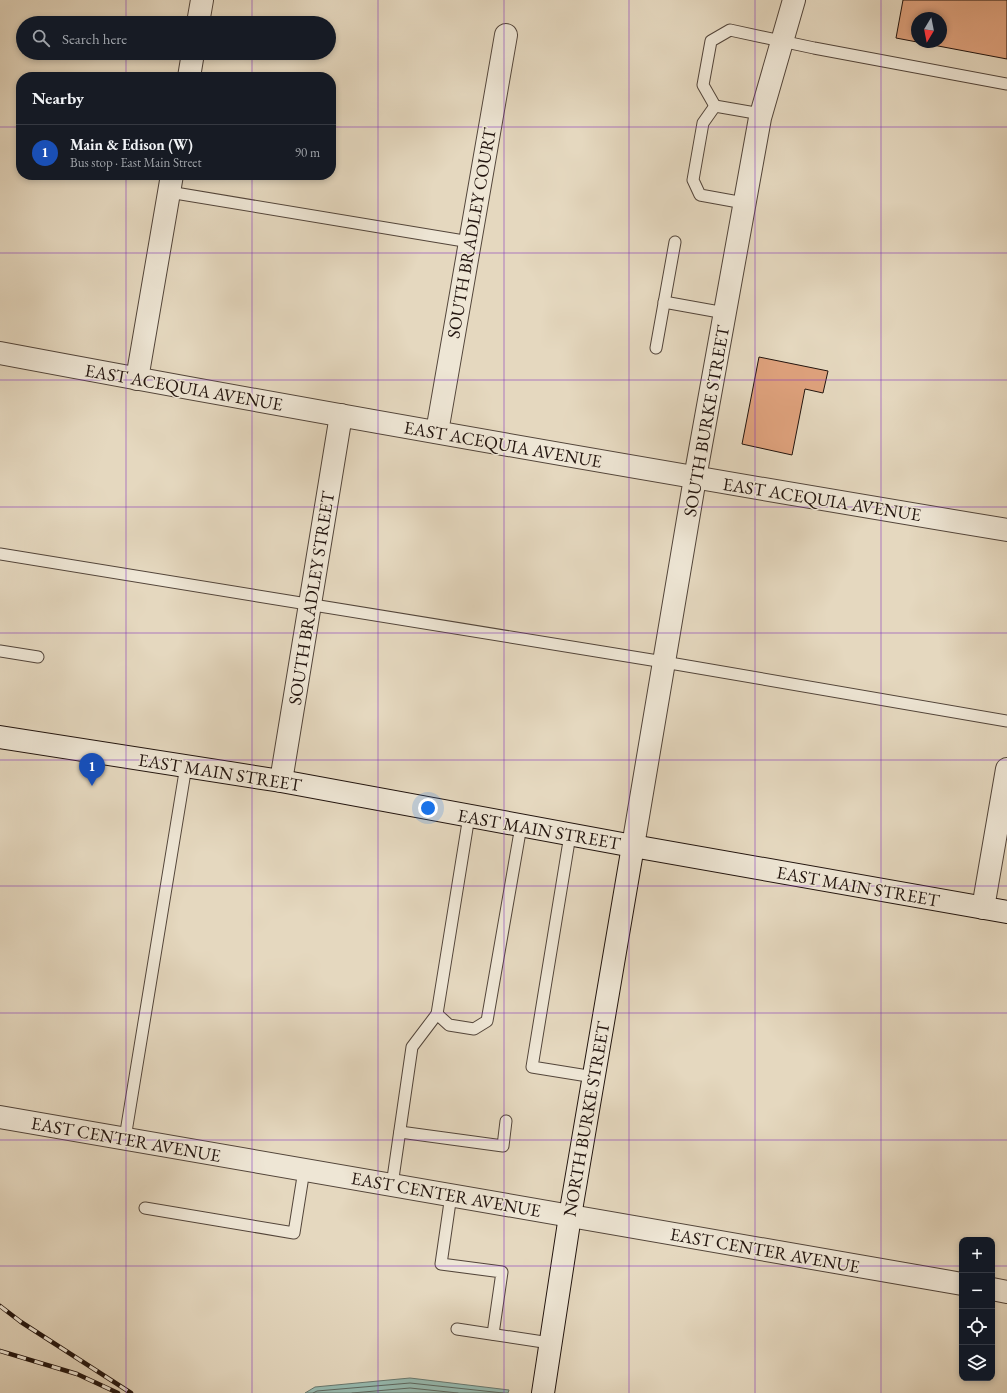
<!DOCTYPE html>
<meta charset="utf-8">
<style>
body{margin:0;font-family:"EB Garamond",serif;background:#20242c;color:#f1f3f6}
.controls{position:absolute;right:12px;bottom:12px;display:grid;overflow:hidden;border-radius:8px;box-shadow:0 2px 6px #0003}
.controls button{width:36px;height:36px;display:grid;place-items:center;padding:0;border:0;border-bottom:1px solid #363941;background:#171b24;color:#f1f3f6;font:20px sans-serif}
.compass{position:absolute;left:911px;top:12px;width:36px;height:36px;border-radius:50%;background:#171b24;box-shadow:0 2px 6px #0003;rotate:190deg}
.you{position:absolute;left:428px;top:808px;width:14px;height:14px;margin:-10px;border:3px solid #fff;border-radius:50%;background:#1a73e8;box-shadow:0 0 0 6px #1a73e833}
.badge{display:grid;place-items:center;width:26px;height:26px;border-radius:50%;background:#c59692;color:#fff;font-size:13px;font-weight:700}
.pin{position:absolute;translate:-50% -33px;filter:drop-shadow(0 1px 2px #0008)}
.pin::after{content:'';position:absolute;top:21px;width:14px;height:12px;background:inherit;clip-path:polygon(0 0,100% 0,50% 100%)}
.list{margin:0;padding:0;list-style:none}
h2{display:flex;justify-content:space-between;align-items:center;height:52px;margin:0;padding:0 16px;font-size:17px}
h2 small{font-size:13px;font-weight:400;color:#9ea1a6}
.list li{display:grid;grid-template-columns:26px 1fr auto;gap:12px;align-items:center;box-sizing:border-box;height:56px;padding:0 16px;border-top:1px solid #363941}
.list b{display:block;font-size:15px;white-space:nowrap}
.list p{margin:0;font-size:13px;white-space:nowrap;color:#9ea1a6}
.list em{font-size:13px;font-style:normal;color:#9ea1a6}
.icon{flex:none;width:22px;height:22px;fill:none;stroke:currentColor;stroke-width:2;stroke-linecap:round;stroke-linejoin:round}
.map{position:relative;flex:none;width:1007px;height:1393px;overflow:hidden}
.search{position:absolute;background:#171b24;box-shadow:0 2px 6px #0003;left:16px;top:16px;width:320px;height:44px;display:flex;align-items:center;gap:10px;box-sizing:border-box;padding:0 14px;border-radius:22px;color:#9ea1a6;font-size:15px}
.panel{position:absolute;background:#171b24;box-shadow:0 2px 6px #0003;left:16px;top:72px;width:320px;height:108px;border-radius:16px}
.map>svg:first-child{display:block}
.water{fill:#96bab0;stroke:#68786f}
.lines{fill:none;stroke-linecap:round;stroke-linejoin:round}
.shore{stroke:#5c675f;stroke-width:1}
.building{fill:#dfa27d;stroke:#22140e}
.lane-casing{stroke:#53453a;stroke-width:13}
.street-casing{stroke:#53453a;stroke-width:24}
.secondary-casing{stroke:#22140e;stroke-width:24}
.lane{stroke:#eee6d5;stroke-width:11}
.street{stroke:#eee6d5;stroke-width:22}
.secondary{stroke:#eee6d5;stroke-width:22}
.rail-casing{stroke:#22140e;stroke-width:4.5}
.rail{stroke:#eee6d5;stroke-width:3;stroke-dasharray:9;stroke-linecap:butt}
.grid{fill:none;stroke:#7b2cbf;stroke-width:1;stroke-opacity:0.55}
.labels{text-anchor:middle;dominant-baseline:central;stroke-width:3;stroke-linejoin:round;paint-order:stroke}
.street-label{font-size:18px;fill:#22140e;stroke:#eee6d5}
</style>
<div class="map">
<svg width="1007" height="1393" viewBox="0 0 1007 1393">
<rect width="100%" height="100%" fill="#e5d8bf"/>
<filter id="stains"><feTurbulence type="fractalNoise" baseFrequency=".005" numOctaves="4"/><feColorMatrix values="0 0 0 0 .2 0 0 0 0 .09 0 0 0 0 .02 0 0 0 .5 -.17"/></filter>
<radialGradient id="worn" r=".72"><stop offset=".6" stop-color="#630" stop-opacity="0"/><stop offset="1" stop-color="#630" stop-opacity=".3"/></radialGradient>
<path class="water" d="M410,1378L509,1390L508,1393H305L315,1387Z"/>
<g class="lines">
<g class="shore">
<path d="M313,1393L317,1391L410,1383L503,1393"/>
<path d="M352,1393L410,1388L458,1393"/>
</g>
</g>
<g class="building">
<path d="M903,0H1007V59L917,42H941V18H917V42L896,38Z"/>
<path d="M759,357L828,371L823,393L805,389L792,455L742,444Z"/>
</g>
<g class="lines">
<g class="lane-casing">
<g id="lane">
<path d="M715,106L703,85L711,41L730,30L814,48L1007,84"/>
<path d="M169,192L470,242"/>
<path d="M744,203L700,195L693,180L703,123L715,106L761,114"/>
<path d="M664,302L725,313"/>
<path d="M656,348L675,242"/>
<path d="M0,554L664,662L1007,721"/>
<path d="M0,651L38,657"/>
<path d="M469,816L437,1014L449,1025L474,1029L487,1021L521,826"/>
<path d="M570,835L532,1067L594,1077"/>
<path d="M400,1132L503,1146L506,1121"/>
<path d="M125,1138L186,766"/>
<path d="M392,1185L412,1047L437,1014"/>
<path d="M451,1195L441,1264L502,1272L493,1334"/>
<path d="M145,1208L294,1233L304,1170"/>
<path d="M457,1329L550,1343"/>
</g>
</g>
<g class="street-casing">
<g id="street">
<path d="M198,23L202,0"/>
<path d="M189,77L193,53"/>
<path d="M0,353C335,416 671,474 1007,530"/>
<path d="M137,379L172,175"/>
<path d="M437,432L506,35"/>
<path d="M281,781L341,415"/>
<path d="M633,846L695,478L760,118L794,0"/>
<path d="M983,908L1007,769"/>
<path d="M0,1117L962,1284"/>
<path d="M992,1289L1007,1292"/>
</g>
</g>
<g class="secondary-casing">
<g id="secondary">
<path d="M0,737L281,781L633,846L1007,912"/>
<path d="M543,1393L570,1216L633,846"/>
</g>
</g>
<use href="#lane" class="lane"/>
<use href="#street" class="street"/>
<use href="#secondary" class="secondary"/>
<g class="rail-casing">
<g id="rail">
<path d="M0,1306L21,1322L131,1393"/>
<path d="M0,1351L77,1374L118,1393"/>
</g>
</g>
<use href="#rail" class="rail"/>
</g>
<path class="grid" d="M126,0V23M252,0V23M378,0V1393M504,0V1393M629,0V1393M755,0V1393M881,0V1393M126,53V77M252,53V77M0,127H21M331,127H1007M126,175V1393M252,175V1393M0,253H1007M0,380H1007M0,507H1007M0,633H1007M0,760H1007M0,886H1007M0,1013H1007M0,1140H1007M0,1266H962M992,1266H1007"/>
<g class="labels">
<g class="street-label">
<text transform="translate(471 233) rotate(-80)">SOUTH BRADLEY COURT</text>
<text transform="translate(184 387) rotate(10)">EAST ACEQUIA AVENUE</text>
<text transform="translate(706 421) rotate(-80)">SOUTH BURKE STREET</text>
<text transform="translate(503 444) rotate(10)">EAST ACEQUIA AVENUE</text>
<text transform="translate(822 499) rotate(9)">EAST ACEQUIA AVENUE</text>
<text transform="translate(311 598) rotate(-81)">SOUTH BRADLEY STREET</text>
<text transform="translate(220 772) rotate(9)">EAST MAIN STREET</text>
<text transform="translate(539 829) rotate(10)">EAST MAIN STREET</text>
<text transform="translate(858 886) rotate(10)">EAST MAIN STREET</text>
<text transform="translate(586 1119) rotate(-80)">NORTH BURKE STREET</text>
<text transform="translate(126 1139) rotate(10)">EAST CENTER AVENUE</text>
<text transform="translate(446 1194) rotate(10)">EAST CENTER AVENUE</text>
<text transform="translate(765 1250) rotate(10)">EAST CENTER AVENUE</text>
</g>
</g>
<rect width="100%" height="100%" filter="url(#stains)"/>
<rect width="100%" height="100%" fill="url(#worn)"/>
</svg>
<div class="controls">
<button>+</button>
<button>−</button>
<button><svg class="icon" aria-label="locate" viewBox="0 0 24 24"><circle cx="12" cy="12" r="6"/><path d="M12 2v4M12 18v4M2 12h4M18 12h4"/></svg></button>
<button><svg class="icon" aria-label="layers" viewBox="0 0 24 24"><path d="M12 4l9 5-9 5-9-5zM3 14l9 5 9-5"/></svg></button>
</div>
<svg class="compass" viewBox="-18 -18 36 36"><path d="M0-13l5 13h-10z" fill="#e53935"/><path d="M0 13l5-13h-10z" fill="#9ea1a6"/></svg>
<div class="you"></div>
<div class="pin badge" style="left:92px;top:786px;background:#1a4fb4">1</div>
<div class="search"><svg class="icon" aria-label="search" viewBox="0 0 24 24"><circle cx="10" cy="10" r="6"/><path d="M15 15l6 6"/></svg>Search here</div>
<section class="panel">
<h2>Nearby<small></small></h2>
<ul class="list">
<li><span class="badge" style="background:#1a4fb4">1</span><div><b>Main &amp; Edison (W)</b><p>Bus stop · East Main Street</p></div><em>90 m</em></li>
</ul>
</section>
</div>
